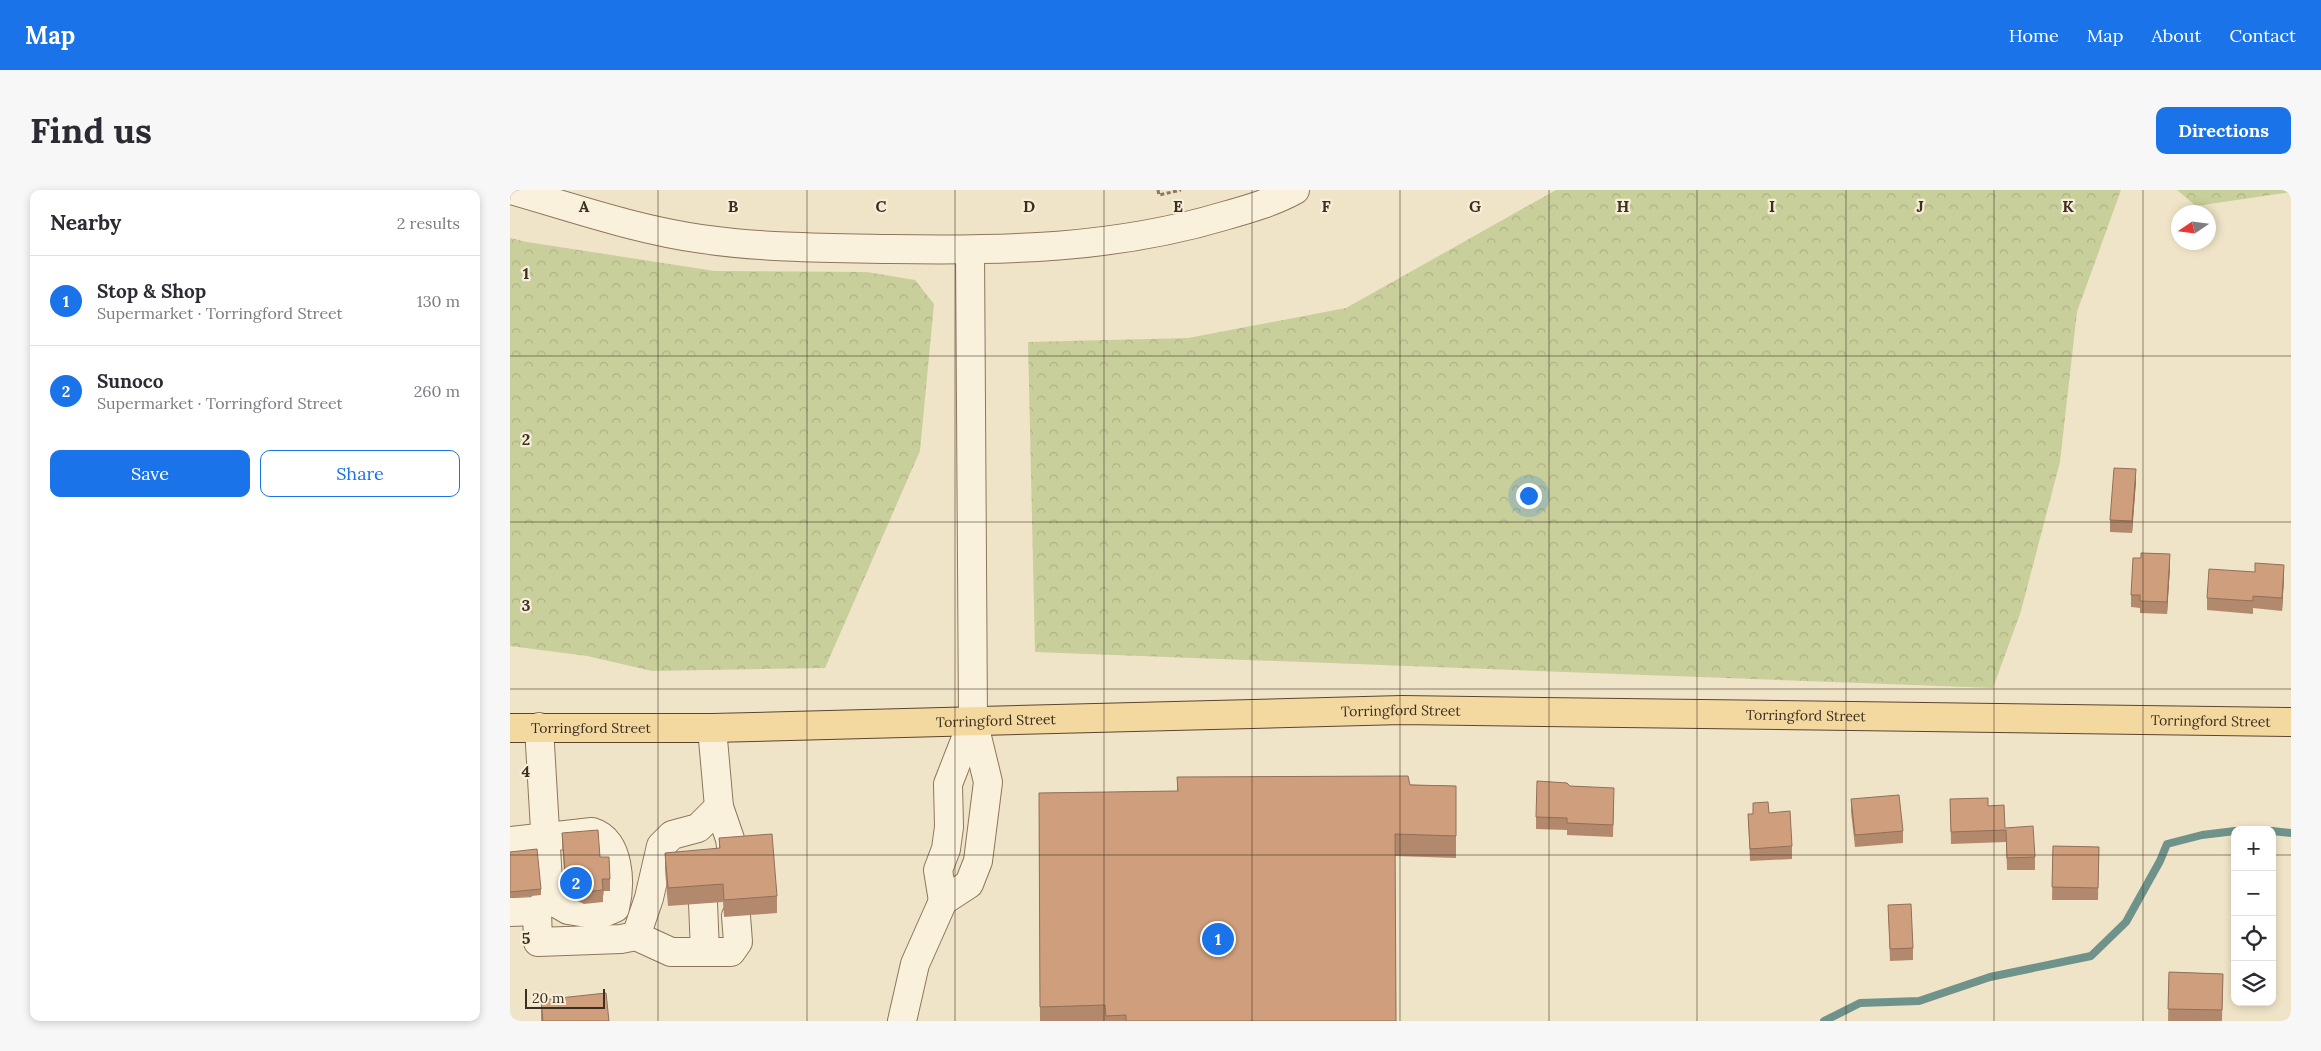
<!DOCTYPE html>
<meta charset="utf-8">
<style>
body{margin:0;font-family:Lora,serif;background:#f7f7f7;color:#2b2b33}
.controls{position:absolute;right:15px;bottom:15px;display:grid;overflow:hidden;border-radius:10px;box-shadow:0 2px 8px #0003}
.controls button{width:45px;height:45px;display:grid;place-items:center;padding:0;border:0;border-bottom:1px solid #e1e1e2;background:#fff;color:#2b2b33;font:25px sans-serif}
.compass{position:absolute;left:1661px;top:15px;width:45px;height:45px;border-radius:50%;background:#fff;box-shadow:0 2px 8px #0003;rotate:257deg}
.scale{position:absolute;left:15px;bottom:12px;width:80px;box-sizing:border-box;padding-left:5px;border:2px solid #3d2e20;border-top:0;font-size:14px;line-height:18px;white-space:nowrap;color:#3d2e20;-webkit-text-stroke:4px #f7eed8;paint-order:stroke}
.you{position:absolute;left:1018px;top:305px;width:18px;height:18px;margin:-12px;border:4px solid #fff;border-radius:50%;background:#1a73e8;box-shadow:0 0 0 8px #1a73e833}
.badge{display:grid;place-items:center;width:32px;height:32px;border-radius:50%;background:#1a73e8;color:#fff;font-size:16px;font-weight:700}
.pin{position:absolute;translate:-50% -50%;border:2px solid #fff;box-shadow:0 1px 5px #0006}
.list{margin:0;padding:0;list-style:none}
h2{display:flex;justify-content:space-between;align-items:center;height:65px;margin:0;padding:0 20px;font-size:21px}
h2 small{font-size:16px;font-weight:400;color:#7c7c81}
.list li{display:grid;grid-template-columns:32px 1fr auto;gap:15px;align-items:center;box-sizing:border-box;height:90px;padding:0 20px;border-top:1px solid #e1e1e2}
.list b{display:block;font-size:19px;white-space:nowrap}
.list p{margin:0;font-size:16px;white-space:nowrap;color:#7c7c81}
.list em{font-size:16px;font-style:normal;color:#7c7c81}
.actions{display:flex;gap:10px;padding:15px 20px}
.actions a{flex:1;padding:11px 0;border:1px solid #1a73e8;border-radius:10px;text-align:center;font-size:18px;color:#1a73e8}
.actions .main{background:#1a73e8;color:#fff}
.icon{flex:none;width:28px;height:28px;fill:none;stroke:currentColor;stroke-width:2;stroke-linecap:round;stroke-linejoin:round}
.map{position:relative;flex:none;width:1781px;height:831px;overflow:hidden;border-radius:10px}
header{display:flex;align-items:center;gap:30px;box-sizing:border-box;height:70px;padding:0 25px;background:#1a73e8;color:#fff}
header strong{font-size:24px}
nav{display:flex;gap:28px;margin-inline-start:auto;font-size:18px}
.intro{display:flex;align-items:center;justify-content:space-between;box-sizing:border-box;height:120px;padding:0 30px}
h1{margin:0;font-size:35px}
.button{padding:12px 22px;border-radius:10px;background:#1a73e8;color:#fff;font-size:18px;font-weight:700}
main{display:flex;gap:30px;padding:0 30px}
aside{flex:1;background:#fff;border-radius:10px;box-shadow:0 2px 8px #0003}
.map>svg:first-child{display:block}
.forest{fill:url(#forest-crowns)}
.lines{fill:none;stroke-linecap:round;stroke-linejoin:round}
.stream{stroke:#6f938a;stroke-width:8}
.minor-casing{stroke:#8d765c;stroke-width:30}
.major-casing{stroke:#5b4430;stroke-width:30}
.path{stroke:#8d765c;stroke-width:3;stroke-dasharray:4 2.5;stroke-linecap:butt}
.minor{stroke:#faf1dc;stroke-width:28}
.major{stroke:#f3d9a0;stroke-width:28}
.wall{fill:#b2896c}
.shaded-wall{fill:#916f58}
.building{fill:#cf9f7d;stroke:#916f58}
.grid{fill:none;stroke:#3d2e20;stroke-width:1;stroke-opacity:0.55}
.labels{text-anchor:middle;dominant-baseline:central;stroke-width:4.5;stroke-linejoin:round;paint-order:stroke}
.street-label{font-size:14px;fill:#3d2e20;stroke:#f7eed8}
.grid-label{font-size:16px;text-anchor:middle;font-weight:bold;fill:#3d2e20;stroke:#f7eed8;stroke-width:4.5;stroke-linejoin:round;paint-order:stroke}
</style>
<header>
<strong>Map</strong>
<nav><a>Home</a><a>Map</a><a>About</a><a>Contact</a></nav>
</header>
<div class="intro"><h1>Find us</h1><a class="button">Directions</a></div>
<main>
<aside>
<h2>Nearby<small>2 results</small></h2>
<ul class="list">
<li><span class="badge">1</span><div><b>Stop &amp; Shop</b><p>Supermarket · Torringford Street</p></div><em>130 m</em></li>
<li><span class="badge">2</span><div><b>Sunoco</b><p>Supermarket · Torringford Street</p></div><em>260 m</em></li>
</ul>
<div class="actions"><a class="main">Save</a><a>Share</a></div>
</aside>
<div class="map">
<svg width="1781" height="831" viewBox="0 0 1781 831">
<defs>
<pattern id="forest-crowns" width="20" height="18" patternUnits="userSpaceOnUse" patternTransform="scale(1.25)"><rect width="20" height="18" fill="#c9cf9b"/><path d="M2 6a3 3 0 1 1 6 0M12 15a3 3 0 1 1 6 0" fill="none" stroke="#aeb285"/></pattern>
</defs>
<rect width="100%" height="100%" fill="#f0e4c8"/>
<g class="forest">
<path d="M1046,0H1611L1567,122L1550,272L1511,421L1483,498L525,462L518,152L678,148L836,118Z"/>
<path d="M1667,0H1781V2L1686,16Z"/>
<path d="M0,48L17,52L205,81L357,82L405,90L424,114L410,261L315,478L142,481L77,466L0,456Z"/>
</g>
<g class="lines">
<g class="stream">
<path d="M1733,640H1751"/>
<path d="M1762,641L1781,643"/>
<path d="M1314,831L1350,813L1409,811L1480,787L1581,766L1616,732L1650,671L1657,654L1692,645L1725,641"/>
</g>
<g class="minor-casing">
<g id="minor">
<path d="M1,0C64,18 127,40 192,49C254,58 317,58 380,59C494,61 604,59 714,26C739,19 763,12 785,0"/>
<path d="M209,617L220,649L222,664"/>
<path d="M0,651L82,642C110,650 111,694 105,718L89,725L58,720L39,709"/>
<path d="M433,711L428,680L436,659L439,637L438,594L463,530"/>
<path d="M193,713L195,762"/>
<path d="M27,721L28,752L111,749L126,746L161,762H221L228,752L226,726"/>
<path d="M0,722L27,721L39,709L29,537"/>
<path d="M126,746L139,708L151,656L162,645L188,638L209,617L202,538"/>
<path d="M392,831L405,774L433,711L459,694L468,671L478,592L463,530L460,60"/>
</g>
</g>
<g class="major-casing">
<g id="major">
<path id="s1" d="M0,538H202L892,520L1781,532"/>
</g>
</g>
<path class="path" d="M648,0L649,5L671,0"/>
<use href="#minor" class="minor"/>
<use href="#major" class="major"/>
</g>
<g class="wall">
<path d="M1626,291L1622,343L1600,342V330Z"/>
<path d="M1660,376L1657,424L1630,423V418L1621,417V405Z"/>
<path d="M1774,387L1772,421L1743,418V424L1697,420V408Z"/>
<path d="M667,587L946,596V668L885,666L886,831H530L529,603L667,601Z"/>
<path d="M1060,596L1104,610L1103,647L1057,645V640L1026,639V627Z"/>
<path d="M1341,609L1393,641V653L1345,657L1341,622Z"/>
<path d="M1440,609L1478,616L1495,638L1525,667V680H1497L1496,652L1441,654Z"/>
<path d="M1243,613L1259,623L1282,656V669L1240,671L1238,624H1243Z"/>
<path d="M52,643L90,667L100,689V701H93V712L74,714L56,706L52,655Z"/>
<path d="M209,648L267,706V723L214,727L213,712L158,716L155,680V663L209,659Z"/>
<path d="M1543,656L1589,657L1588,710H1542Z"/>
<path d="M0,662L31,699V705L0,708Z"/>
<path d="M1378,715L1403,758V770L1380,771Z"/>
<path d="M1659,782L1713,784L1712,831H1658Z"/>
<path d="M31,810L99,831H31Z"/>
</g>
<g class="shaded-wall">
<path d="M1626,279V291L1622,343V331Z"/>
<path d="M1660,364V376L1657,424V412Z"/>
<path d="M1774,375V387L1772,421V408Z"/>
</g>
<g class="building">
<path d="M1604,278L1626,279L1622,331L1600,330Z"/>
<path d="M1631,363L1660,364L1657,412L1630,411V405H1621L1623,368H1631Z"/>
<path d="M1745,373L1774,375L1772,408L1743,406V411L1697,408L1699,379L1745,382Z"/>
<path d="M898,586L900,595L946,596V646L885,644L886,831H616V825L596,826L595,815L530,817L529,603L668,601L667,587Z"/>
<path d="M1027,591L1057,593L1060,596L1104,598L1103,635L1057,633V628L1026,627Z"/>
<path d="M1389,605L1393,641L1345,645L1341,609Z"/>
<path d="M1478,608V616L1494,615L1495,638L1523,636L1525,667L1497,668L1496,640L1441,642L1440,609Z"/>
<path d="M1258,612L1259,623L1280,621L1282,656L1240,659L1238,624H1243V613Z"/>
<path d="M88,640L90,667H99L100,689H92L93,700L74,702L56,694L52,643Z"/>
<path d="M262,644L267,706L214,710L213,694L158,698L155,663L210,658L209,648Z"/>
<path d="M1543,656L1589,657L1588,698L1542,697Z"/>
<path d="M27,659L31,699L0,702V662Z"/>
<path d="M1401,714L1403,758L1380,759L1378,715Z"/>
<path d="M1659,782L1713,784L1712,820L1658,819Z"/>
<path d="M96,803L99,831H33L31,810Z"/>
</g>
<path class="grid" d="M148,0V831M297,0V831M445,0V831M594,0V831M742,0V831M890,0V831M1039,0V831M1187,0V831M1336,0V831M1484,0V831M1633,0V831M0,166H1781M0,332H1781M0,499H1781M0,665H1725M1762,665H1781"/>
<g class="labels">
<g class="street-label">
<text stroke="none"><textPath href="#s1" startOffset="891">Torringford Street</textPath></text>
<text stroke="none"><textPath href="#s1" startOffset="1296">Torringford Street</textPath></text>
<text stroke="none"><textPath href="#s1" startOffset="486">Torringford Street</textPath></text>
<text stroke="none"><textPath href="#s1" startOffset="1701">Torringford Street</textPath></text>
<text stroke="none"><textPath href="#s1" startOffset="81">Torringford Street</textPath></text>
</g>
</g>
<g class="grid-label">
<text x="74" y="22">A</text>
<text x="223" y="22">B</text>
<text x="371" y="22">C</text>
<text x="519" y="22">D</text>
<text x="668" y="22">E</text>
<text x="816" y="22">F</text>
<text x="965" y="22">G</text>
<text x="1113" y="22">H</text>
<text x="1262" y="22">I</text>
<text x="1410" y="22">J</text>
<text x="1558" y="22">K</text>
<text x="16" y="89">1</text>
<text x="16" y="255">2</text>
<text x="16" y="421">3</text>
<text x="16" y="587">4</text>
<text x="16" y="754">5</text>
</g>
</svg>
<div class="controls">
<button>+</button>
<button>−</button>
<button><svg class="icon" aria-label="locate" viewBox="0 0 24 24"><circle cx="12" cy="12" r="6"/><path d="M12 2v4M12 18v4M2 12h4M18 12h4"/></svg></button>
<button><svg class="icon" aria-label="layers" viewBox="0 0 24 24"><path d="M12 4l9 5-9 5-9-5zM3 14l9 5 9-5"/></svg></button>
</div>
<svg class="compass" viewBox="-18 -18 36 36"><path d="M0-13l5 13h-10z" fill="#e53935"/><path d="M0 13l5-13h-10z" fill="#7c7c81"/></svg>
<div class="scale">20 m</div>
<div class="you"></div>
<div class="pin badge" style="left:708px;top:749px">1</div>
<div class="pin badge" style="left:66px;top:693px">2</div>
</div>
</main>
